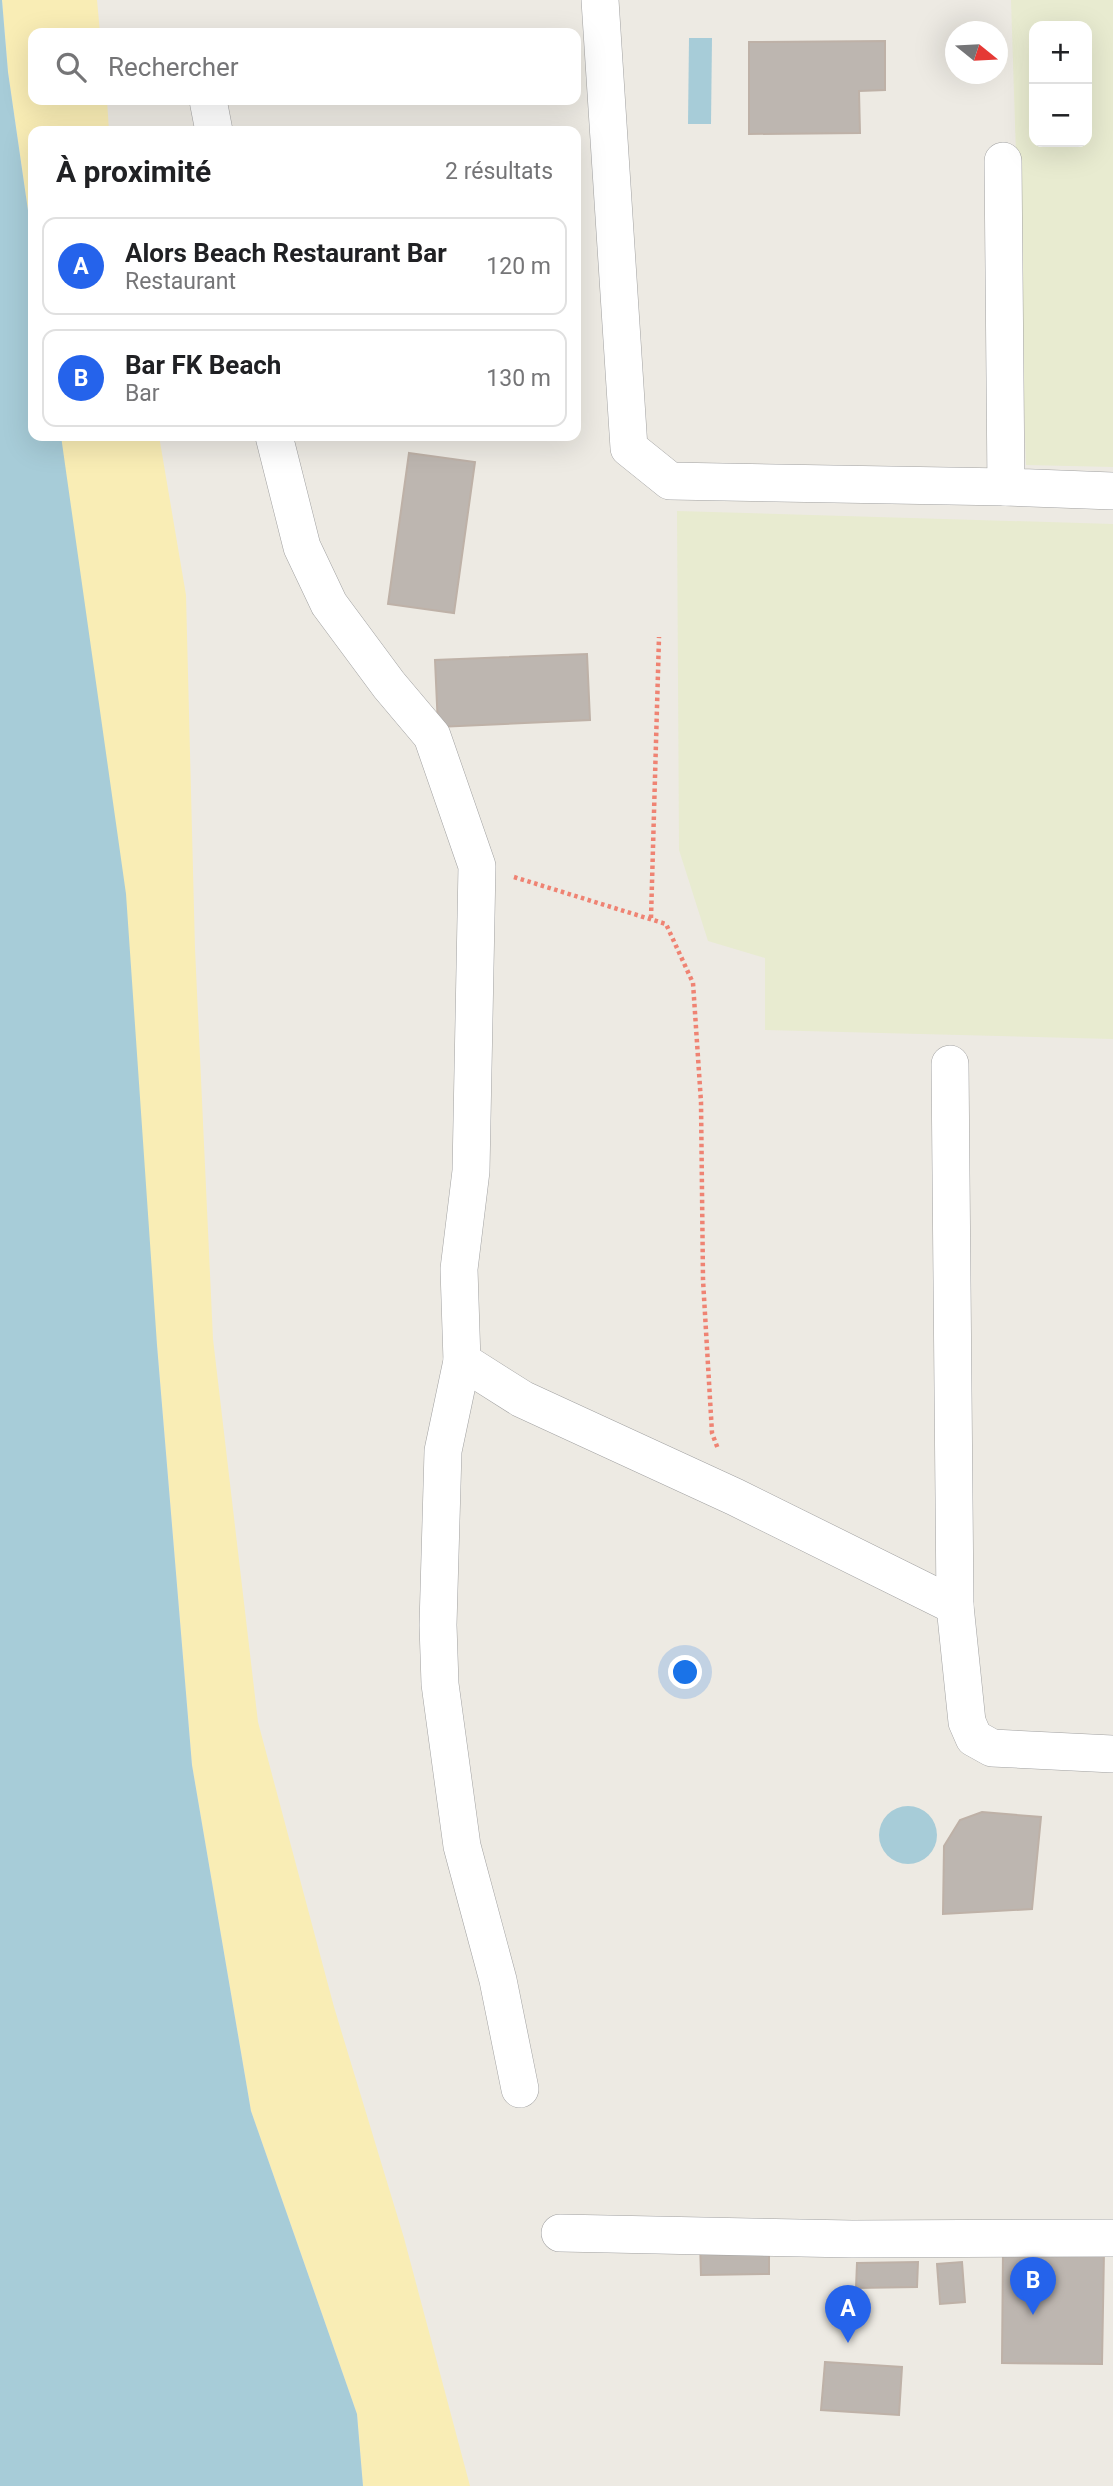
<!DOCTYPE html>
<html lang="fr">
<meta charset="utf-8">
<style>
body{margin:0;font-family:Roboto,sans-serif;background:#f2f2f2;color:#202124}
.controls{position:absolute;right:21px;top:21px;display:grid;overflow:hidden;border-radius:14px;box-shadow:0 7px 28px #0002}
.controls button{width:63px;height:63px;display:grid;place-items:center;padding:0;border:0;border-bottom:2px solid #e0e0e0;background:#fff;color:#202124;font:35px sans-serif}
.compass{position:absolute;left:945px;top:21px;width:63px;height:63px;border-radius:50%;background:#fff;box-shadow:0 7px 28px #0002;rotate:108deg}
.you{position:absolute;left:686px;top:1673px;width:24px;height:24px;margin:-18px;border:5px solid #fff;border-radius:50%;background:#1a73e8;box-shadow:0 0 0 10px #1a73e833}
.badge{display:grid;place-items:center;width:46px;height:46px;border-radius:50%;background:#2563eb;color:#fff;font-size:23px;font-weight:700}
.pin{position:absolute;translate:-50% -58px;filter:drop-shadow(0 2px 4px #0008)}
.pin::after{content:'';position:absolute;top:37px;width:24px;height:21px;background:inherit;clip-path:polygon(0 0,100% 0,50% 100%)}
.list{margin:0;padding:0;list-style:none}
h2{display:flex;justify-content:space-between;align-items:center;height:91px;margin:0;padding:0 28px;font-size:30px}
h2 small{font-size:23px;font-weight:400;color:#757577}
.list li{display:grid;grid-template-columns:46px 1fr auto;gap:21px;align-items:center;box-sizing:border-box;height:98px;margin:0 14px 14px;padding:0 14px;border:2px solid #e0e0e0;border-radius:14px}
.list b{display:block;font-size:26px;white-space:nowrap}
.list p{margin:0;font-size:23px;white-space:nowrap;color:#757577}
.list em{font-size:23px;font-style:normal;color:#757577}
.icon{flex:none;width:38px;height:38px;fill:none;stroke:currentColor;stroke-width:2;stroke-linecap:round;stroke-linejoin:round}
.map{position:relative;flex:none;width:1113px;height:2486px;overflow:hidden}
.search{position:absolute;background:#fff;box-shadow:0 7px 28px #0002;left:28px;top:28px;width:553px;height:77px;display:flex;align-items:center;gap:18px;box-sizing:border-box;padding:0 24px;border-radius:14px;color:#757577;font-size:26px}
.panel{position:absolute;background:#fff;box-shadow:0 7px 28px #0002;left:28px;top:126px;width:553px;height:315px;border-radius:14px}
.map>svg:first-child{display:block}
.farmland{fill:#e8ebd0;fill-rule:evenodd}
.sand{fill:#f9edb5}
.water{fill:#a7ccd8}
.building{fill:#bdb6b0;stroke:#beb1a7;stroke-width:2}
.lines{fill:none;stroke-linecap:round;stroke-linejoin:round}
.minor-casing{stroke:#a1a1a1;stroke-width:38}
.path{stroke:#ef8373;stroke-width:4.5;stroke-dasharray:3.5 3.5;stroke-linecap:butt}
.minor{stroke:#fff;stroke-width:37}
</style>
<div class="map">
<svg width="1113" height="2486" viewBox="0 0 1113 2486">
<rect width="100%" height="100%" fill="#edeae3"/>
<g class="farmland">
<path d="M1011,0H1113V467L1026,465ZM1034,26H1087V142H1034Z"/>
<path d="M677,511L1113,524V1039L765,1030V958L708,941L679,850Z"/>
</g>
<g class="sand">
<path d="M2,0H97L100,33H33V100H107L109,131H33V245L8,72Z"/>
<path d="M61,436H159L186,595L195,949L213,1339L258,1722L334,2007L404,2238L470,2486H363L357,2414L251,2111L192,1765L157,1345Z"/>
</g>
<g class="water">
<path d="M0,0H2L8,72L33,245V436H61L126,894L157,1345L192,1765L251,2111L357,2414L363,2486H0Z"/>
<path d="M689,38H712L711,124H688Z"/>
<circle cx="908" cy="1835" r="29"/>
</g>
<g class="building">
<path d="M885,41V90L859,91L860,133L749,134V42Z"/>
<path d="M409,453L475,462L454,613L388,604Z"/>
<path d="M587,654L590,720L438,727L435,660Z"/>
<path d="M982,1812L1041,1817L1032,1909L943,1914L944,1846L960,1820Z"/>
<path d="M769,2241V2274L701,2275L700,2242Z"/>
<path d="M1003,2250L1104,2251L1102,2364L1002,2363Z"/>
<path d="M918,2262L917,2287L856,2288L857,2263Z"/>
<path d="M962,2262L965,2302L940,2304L937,2264Z"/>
<path d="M825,2362L902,2367L899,2415L821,2410Z"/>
</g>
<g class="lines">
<g class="minor-casing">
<g id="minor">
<path d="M600,0L629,448L670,481L1006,487"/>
<path d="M208,100L214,131"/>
<path d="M1003,161L1006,487L1113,491"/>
<path d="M274,436L302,547L329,604L389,685L432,736L477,866L471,1171L459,1269L462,1361L443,1451L438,1625L440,1684L462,1846L498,1980L520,2089"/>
<path d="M950,1064L955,1606L967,1722L974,1738L992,1748L1113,1754"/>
<path d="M462,1361L522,1399L735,1497L955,1606"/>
<path d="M560,2233L852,2239L1113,2238"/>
</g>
</g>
<g class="path">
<path d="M195,33L566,31"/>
<path d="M514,877L666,924L693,983L701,1102L703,1280L712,1433L718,1449"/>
<path d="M651,918L659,637"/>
</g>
<use href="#minor" class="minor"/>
</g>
</svg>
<div class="controls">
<button>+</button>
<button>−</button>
</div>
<svg class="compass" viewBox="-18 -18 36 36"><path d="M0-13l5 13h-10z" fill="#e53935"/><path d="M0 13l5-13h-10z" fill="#757577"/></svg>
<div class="you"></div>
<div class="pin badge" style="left:848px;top:2343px">A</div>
<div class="pin badge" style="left:1033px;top:2315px">B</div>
<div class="search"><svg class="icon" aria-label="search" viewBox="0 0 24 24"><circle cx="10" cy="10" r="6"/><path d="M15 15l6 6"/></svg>Rechercher</div>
<section class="panel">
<h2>À proximité<small>2 résultats</small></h2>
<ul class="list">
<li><span class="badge">A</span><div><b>Alors Beach Restaurant Bar</b><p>Restaurant</p></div><em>120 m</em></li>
<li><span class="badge">B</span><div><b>Bar FK Beach</b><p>Bar</p></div><em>130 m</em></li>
</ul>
</section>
</div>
